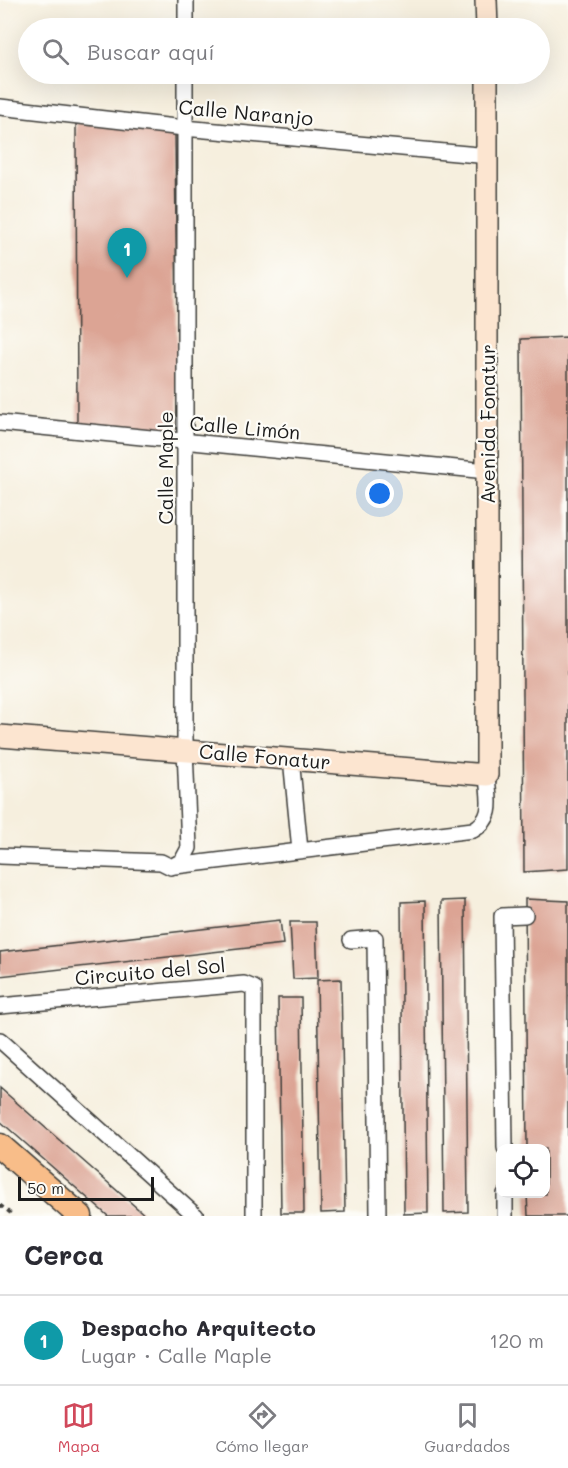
<!DOCTYPE html>
<html lang="es">
<meta charset="utf-8">
<style>
body{margin:0;font-family:Mali,sans-serif;background:#f7f7f7;color:#2b2b33}
.controls{position:absolute;right:18px;bottom:18px;display:grid;overflow:hidden;border-radius:12px;box-shadow:0 6px 24px #0002}
.controls button{width:54px;height:54px;display:grid;place-items:center;padding:0;border:0;border-bottom:2px solid #e1e1e2;background:#fff;color:#2b2b33;font:30px sans-serif}
.scale{position:absolute;left:18px;bottom:15px;width:136px;box-sizing:border-box;padding-left:6px;border:3px solid #1c1c1c;border-top:0;font-size:16px;line-height:21px;white-space:nowrap;color:#1c1c1c;-webkit-text-stroke:4px #fdfcf7;paint-order:stroke}
.you{position:absolute;left:380px;top:494px;width:21px;height:21px;margin:-15px;border:4px solid #fff;border-radius:50%;background:#1a73e8;box-shadow:0 0 0 9px #1a73e833}
.badge{display:grid;place-items:center;width:39px;height:39px;border-radius:50%;background:#d1495b;color:#fff;font-size:20px;font-weight:700}
.pin{position:absolute;translate:-50% -50px;filter:drop-shadow(0 2px 3px #0008)}
.pin::after{content:'';position:absolute;top:32px;width:21px;height:18px;background:inherit;clip-path:polygon(0 0,100% 0,50% 100%)}
.list{margin:0;padding:0;list-style:none}
h2{display:flex;justify-content:space-between;align-items:center;height:78px;margin:0;padding:0 24px;font-size:26px}
h2 small{font-size:20px;font-weight:400;color:#7c7c81}
.list li{display:grid;grid-template-columns:39px 1fr auto;gap:18px;align-items:center;box-sizing:border-box;height:90px;padding:0 24px;border-top:2px solid #e1e1e2}
.list b{display:block;font-size:22px;white-space:nowrap}
.list p{margin:0;font-size:20px;white-space:nowrap;color:#7c7c81}
.list em{font-size:20px;font-style:normal;color:#7c7c81}
.icon{flex:none;width:33px;height:33px;fill:none;stroke:currentColor;stroke-width:2;stroke-linecap:round;stroke-linejoin:round}
.map{position:relative;flex:none;width:568px;height:1216px;overflow:hidden}
.search{position:absolute;background:#fff;box-shadow:0 6px 24px #0002;left:18px;right:18px;top:18px;height:66px;display:flex;align-items:center;gap:15px;box-sizing:border-box;padding:0 21px;border-radius:33px;color:#7c7c81;font-size:22px}
.sheet{height:168px;background:#fff}
nav{display:flex;justify-content:space-around;align-items:center;box-sizing:border-box;height:84px;border-top:2px solid #e1e1e2;background:#fff;font-size:16px;color:#7c7c81}
nav a{display:grid;justify-items:center;gap:3px}
nav .on{color:#d1495b}
.map>svg:first-child{display:block}
.building{fill:#dca494}
.lines{fill:none;stroke-linecap:round;stroke-linejoin:round}
.minor-casing{stroke:#3d3c39;stroke-width:18}
.secondary-casing{stroke:#3d3c39;stroke-width:24}
.primary-casing{stroke:#3d3c39;stroke-width:27}
.path{stroke:#3d3c39;stroke-width:3;stroke-dasharray:4.5 4.5;stroke-linecap:butt}
.minor{stroke:#fff;stroke-width:15}
.secondary{stroke:#fce5d0;stroke-width:21}
.primary{stroke:#f8bd89;stroke-width:24}
.labels{text-anchor:middle;dominant-baseline:central;stroke-width:4.5;stroke-linejoin:round;paint-order:stroke}
.street-label{font-size:20px;fill:#1c1c1c;stroke:#fdfcf7}
</style>
<div class="map">
<svg width="568" height="1216" viewBox="0 0 568 1216">
<rect width="100%" height="100%" fill="#fdfcf7"/>
<filter id="ink" filterUnits="userSpaceOnUse"><feTurbulence type="fractalNoise" baseFrequency=".0167" numOctaves="2"/><feDisplacementMap in="SourceGraphic" scale="12" xChannelSelector="R" yChannelSelector="G"/><feConvolveMatrix kernelMatrix="1 2 1 2 8 2 1 2 1" color-interpolation-filters="sRGB"/></filter>
<filter id="wash" filterUnits="userSpaceOnUse"><feTurbulence type="fractalNoise" baseFrequency=".008" numOctaves="4" result="noise"/><feDisplacementMap in="SourceGraphic" scale="24" xChannelSelector="R" yChannelSelector="G"/><feGaussianBlur stdDeviation="1.35" result="paint"/><feColorMatrix in="noise" values="0 0 0 0 0 0 0 0 0 0 0 0 0 0 0 0 0 1.4 0 .05"/><feComposite in="paint" operator="in"/></filter>
<g filter="url(#wash)">
<rect width="100%" height="100%" fill="#f6efde"/>
<g id="blocks">
<g class="building">
<path d="M76,122L175,133L178,434L77,424Z"/>
<path d="M568,337V869L524,872L521,339Z"/>
<path d="M525,899L568,901V1216H528L527,1194H546V1148H527Z"/>
<path d="M465,900L468,1212L444,1213L441,901Z"/>
<path d="M425,901L428,1213L404,1214L401,902Z"/>
<path d="M280,920L283,944L0,976V952Z"/>
<path d="M290,922H316L318,978L293,979Z"/>
<path d="M341,979L345,1212L321,1213L317,980Z"/>
<path d="M278,998H301L304,1213H281Z"/>
<path d="M0,1088L146,1216H108L0,1121Z"/>
</g>
</g>
</g>
<g filter="url(#ink)">
<use href="#blocks" fill-opacity="0" stroke="#3d3c39" stroke-width="1.5"/>
<g class="lines">
<g class="minor-casing">
<g id="minor">
<path d="M186,28V0"/>
<path d="M0,107L184,128L489,156"/>
<path d="M0,423L487,471"/>
<path d="M291,758L300,850"/>
<path d="M0,856L161,862L171,867L182,861L189,848L185,749V74"/>
<path d="M175,866L473,830C496,818 488,797 487,775"/>
<path d="M351,940L375,938L378,1216"/>
<path d="M0,1006L244,984L254,988V1216"/>
<path d="M0,1040L196,1216"/>
<path d="M505,1148L502,916L525,915"/>
<path d="M505,1194V1216"/>
</g>
</g>
<g class="secondary-casing">
<g id="secondary">
<path d="M486,0L487,28"/>
<path d="M0,736L487,775V74"/>
</g>
</g>
<g class="primary-casing">
<path id="primary" d="M0,1146L80,1216"/>
</g>
<path class="path" d="M0,1205L14,1216"/>
<use href="#minor" class="minor"/>
<use href="#secondary" class="secondary"/>
<use href="#primary" class="primary"/>
</g>
</g>
<g class="labels">
<g class="street-label">
<text transform="translate(246 112) rotate(5)">Calle Naranjo</text>
<text transform="translate(487 424) rotate(-90)">Avenida Fonatur</text>
<text transform="translate(245 427) rotate(5)">Calle Limón</text>
<text transform="translate(165 468) rotate(-90)">Calle Maple</text>
<text transform="translate(265 756) rotate(5)">Calle Fonatur</text>
<text transform="translate(150 971) rotate(-5)">Circuito del Sol</text>
</g>
</g>
</svg>
<div class="controls">
<button><svg class="icon" aria-label="locate" viewBox="0 0 24 24"><circle cx="12" cy="12" r="6"/><path d="M12 2v4M12 18v4M2 12h4M18 12h4"/></svg></button>
</div>
<div class="scale">50 m</div>
<div class="you"></div>
<div class="pin badge" style="left:127px;top:278px;background:#0f9aa8">1</div>
<div class="search"><svg class="icon" aria-label="search" viewBox="0 0 24 24"><circle cx="10" cy="10" r="6"/><path d="M15 15l6 6"/></svg>Buscar aquí</div>
</div>
<section class="sheet">
<h2>Cerca<small></small></h2>
<ul class="list">
<li><span class="badge" style="background:#0f9aa8">1</span><div><b>Despacho Arquitecto</b><p>Lugar · Calle Maple</p></div><em>120 m</em></li>
</ul>
</section>
<nav>
<a class="on"><svg class="icon" aria-label="map" viewBox="0 0 24 24"><path d="M3 6l6-2 6 2 6-2v14l-6 2-6-2-6 2zM9 4v14M15 6v14"/></svg>Mapa</a>
<a><svg class="icon" aria-label="directions" viewBox="0 0 24 24"><path d="M12 3l9 9-9 9-9-9zM9 14v-3h6M13 9l2 2-2 2"/></svg>Cómo llegar</a>
<a><svg class="icon" aria-label="saved" viewBox="0 0 24 24"><path d="M7 4h10v16l-5-4-5 4z"/></svg>Guardados</a>
</nav>
